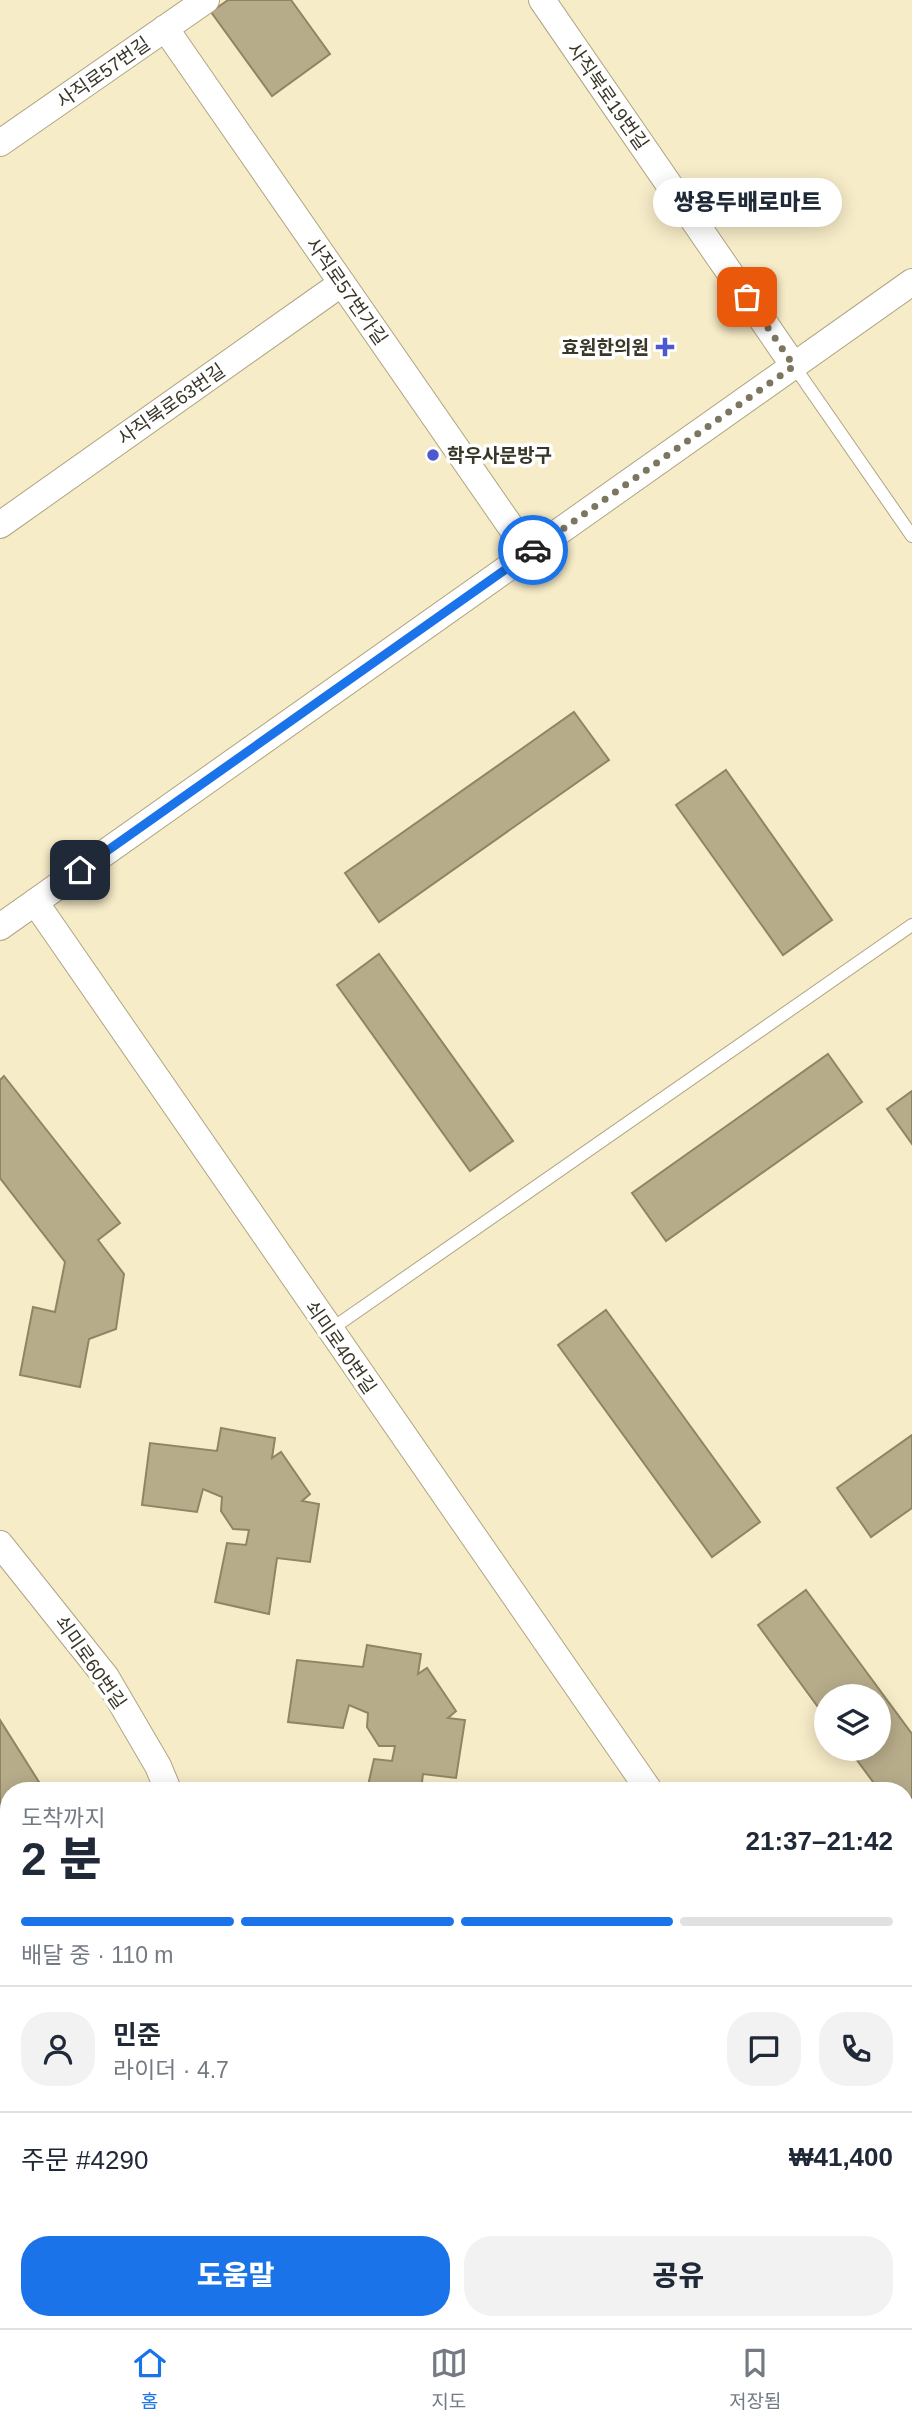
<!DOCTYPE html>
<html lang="ko">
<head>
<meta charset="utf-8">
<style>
	body { margin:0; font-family:Helvetica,"Noto Sans KR",sans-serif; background:#f2f2f3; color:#1f2937; height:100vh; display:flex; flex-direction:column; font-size:26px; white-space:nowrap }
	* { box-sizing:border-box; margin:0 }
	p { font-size:23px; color:#747a83 }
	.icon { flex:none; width:38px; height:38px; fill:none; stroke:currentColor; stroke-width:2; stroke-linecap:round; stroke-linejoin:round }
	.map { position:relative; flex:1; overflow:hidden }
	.drawer { position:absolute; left:0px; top:1782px; width:914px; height:548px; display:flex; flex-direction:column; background:#fff; border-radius:28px 28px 0 0; box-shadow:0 4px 18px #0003 }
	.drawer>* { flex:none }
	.buttons { position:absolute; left:814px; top:1684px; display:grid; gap:14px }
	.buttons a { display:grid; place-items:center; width:77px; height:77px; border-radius:50%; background:#fff; box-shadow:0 4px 18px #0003; font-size:35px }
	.pin { position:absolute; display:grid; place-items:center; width:60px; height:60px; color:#fff; margin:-30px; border-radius:14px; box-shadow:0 4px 10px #0006 }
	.courier { position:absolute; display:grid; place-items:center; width:70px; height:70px; margin:-35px; border:5px solid #1a73e8; border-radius:50%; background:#fff; color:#222; box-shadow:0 2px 9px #0007 }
	.bubble { position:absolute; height:49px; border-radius:24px; background:#fff; box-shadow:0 4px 18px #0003; font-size:23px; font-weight:800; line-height:49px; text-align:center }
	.headline em { font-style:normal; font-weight:800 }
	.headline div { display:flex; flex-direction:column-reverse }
	.headline { display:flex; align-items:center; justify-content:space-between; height:119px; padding:0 21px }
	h1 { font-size:46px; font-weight:800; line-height:52px }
	.bar { display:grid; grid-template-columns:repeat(4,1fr); gap:10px 7px; align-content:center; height:84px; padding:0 21px }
	.bar i { height:9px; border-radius:5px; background:#e0e1e3 }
	.bar .on { background:#1a73e8 }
	.bar p { grid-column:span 4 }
	.line { display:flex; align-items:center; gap:18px; padding:0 21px; border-top:2px solid #e0e1e3 }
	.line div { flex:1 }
	.round { display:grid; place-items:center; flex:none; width:74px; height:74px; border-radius:28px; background:#f2f2f3 }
	.button { display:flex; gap:14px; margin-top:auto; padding:14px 21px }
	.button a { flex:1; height:80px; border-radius:28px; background:#1a73e8; color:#fff; font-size:28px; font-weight:800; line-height:80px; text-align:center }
	.button a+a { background:#f2f2f3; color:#1f2937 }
	.tabs { display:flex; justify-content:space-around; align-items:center; height:98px; border-top:2px solid #e0e1e3; background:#fff; font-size:19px; color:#747a83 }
	.tabs a { display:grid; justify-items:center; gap:4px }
	.tabs .on { color:#1a73e8 }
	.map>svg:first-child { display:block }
</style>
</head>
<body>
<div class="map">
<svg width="912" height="2328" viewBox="0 0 912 2328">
	<rect width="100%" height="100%" fill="#f7ecc8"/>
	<path fill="#b7ac8a" stroke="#8f8564" stroke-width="2" d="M228 0H291L330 54 272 96 211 12Z
		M574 712 609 760 379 922 345 873Z
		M726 770 832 920 783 955 676 805Z
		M379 954 513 1141 470 1171 337 985Z
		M828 1054 862 1102 666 1241 632 1193Z
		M4 1076 120 1223 98 1240 124 1274 116 1329 89 1339 80 1387 20 1375 33 1307 55 1312 65 1262 0 1178V1080Z
		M912 1091V1144L887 1109Z
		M606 1310 760 1522 712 1557 558 1345Z
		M221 1428 275 1438 272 1458 281 1452 310 1494 302 1501 319 1504 310 1562 277 1558 269 1614 215 1602 227 1543 246 1545 249 1530 233 1529 221 1511 222 1497 203 1489 197 1512 142 1505 150 1443 217 1451Z
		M912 1435V1508L871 1537 837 1488Z
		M806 1590 912 1734V1835L905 1825V1790H879L848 1748H878V1696H826V1718L758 1625Z
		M367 1645 421 1654 418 1674 427 1668 456 1711 448 1718 465 1720 456 1778 423 1774 421 1790H367L374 1759 392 1761 395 1746H379L367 1727 368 1713 349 1705 343 1728 288 1722 297 1660 363 1667Z
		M0 1720 44 1790H9V1848L0 1854Z
		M9 2073V2207L0 2193V2079Z
		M440 2320H493L492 2328H439Z
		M734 2320H877V2328H784Z"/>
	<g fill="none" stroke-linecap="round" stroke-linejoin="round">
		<g stroke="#b0a583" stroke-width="14">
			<path id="lane" d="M794 366 912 536
				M330 1330 912 925"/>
		</g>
		<g stroke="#b0a583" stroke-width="28">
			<path id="street" d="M542 0 794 366
				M165 28 529 553
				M0 143 206 0
				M0 525 342 283
				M35 902 649 1790
				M0 927 912 282
				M0 1544 106 1677 158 1766 168 1790
				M905 2159 912 2169
				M193 2320 194 2328"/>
		</g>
		<use href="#lane" stroke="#fff" stroke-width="12"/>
		<use href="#street" stroke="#fff" stroke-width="26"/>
	</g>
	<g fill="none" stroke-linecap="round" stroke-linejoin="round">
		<path stroke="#7c7660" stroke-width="7" stroke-dasharray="0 12.6" d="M533 550 794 366 747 297"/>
		<path stroke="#1a73e8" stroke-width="9" d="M80 870 533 550"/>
	</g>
	<g fill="#4d5acf" stroke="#fff" stroke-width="2.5">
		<path d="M661.5 336.5h7v7h7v7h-7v7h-7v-7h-7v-7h7z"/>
		<circle cx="433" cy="455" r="7"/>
	</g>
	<g text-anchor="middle" stroke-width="7" stroke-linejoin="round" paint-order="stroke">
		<g font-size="19" fill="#3a3628" stroke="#fff">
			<text transform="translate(103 72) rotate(-35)" y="7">사직로57번길</text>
			<text transform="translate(608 96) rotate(55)" y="7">사직북로19번길</text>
			<text transform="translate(347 291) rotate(55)" y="7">사직로57번가길</text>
			<text transform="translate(171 404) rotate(-35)" y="7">사직북로63번길</text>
			<text transform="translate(341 1347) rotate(55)" y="7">쇠미로40번길</text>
			<text transform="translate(91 1662) rotate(55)" y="7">쇠미로60번길</text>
		</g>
		<g font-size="19" font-weight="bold" fill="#3a3628" stroke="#fff" text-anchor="end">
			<text x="649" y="354">효원한의원</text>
			<text x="447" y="462" text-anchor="start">학우사문방구</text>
		</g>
	</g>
</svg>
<div class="buttons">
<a><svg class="icon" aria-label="layers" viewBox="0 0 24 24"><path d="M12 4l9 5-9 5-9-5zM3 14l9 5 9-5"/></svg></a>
</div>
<div class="pin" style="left:747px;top:297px;background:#ea580c"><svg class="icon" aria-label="bag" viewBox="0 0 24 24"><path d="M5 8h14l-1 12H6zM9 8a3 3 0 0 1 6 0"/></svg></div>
<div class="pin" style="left:80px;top:870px;background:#1f2937"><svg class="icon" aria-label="home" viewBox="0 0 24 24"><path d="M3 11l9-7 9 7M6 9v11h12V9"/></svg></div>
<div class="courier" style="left:533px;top:550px"><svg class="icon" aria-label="car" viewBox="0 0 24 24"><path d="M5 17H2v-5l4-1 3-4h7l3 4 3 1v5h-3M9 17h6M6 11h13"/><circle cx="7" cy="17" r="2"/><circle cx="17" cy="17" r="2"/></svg></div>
<div class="bubble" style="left:653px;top:178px;width:189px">쌍용두배로마트</div>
<section class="drawer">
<div class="headline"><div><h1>2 분</h1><p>도착까지</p></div><em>21:37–21:42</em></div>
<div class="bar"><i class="on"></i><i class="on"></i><i class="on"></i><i></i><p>배달 중 · 110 m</p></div>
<div class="line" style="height:126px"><a class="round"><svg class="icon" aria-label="person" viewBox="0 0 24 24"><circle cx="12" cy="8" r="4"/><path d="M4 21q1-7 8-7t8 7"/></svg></a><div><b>민준</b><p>라이더 · 4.7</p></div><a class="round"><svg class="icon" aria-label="chat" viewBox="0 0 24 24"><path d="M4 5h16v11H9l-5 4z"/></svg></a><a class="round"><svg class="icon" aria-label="phone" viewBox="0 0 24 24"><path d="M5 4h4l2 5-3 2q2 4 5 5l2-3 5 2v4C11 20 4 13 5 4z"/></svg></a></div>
<div class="line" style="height:91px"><div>주문 #4290</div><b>₩41,400</b></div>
<div class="button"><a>도움말</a><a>공유</a></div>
</section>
</div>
<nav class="tabs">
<a class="on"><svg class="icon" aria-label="home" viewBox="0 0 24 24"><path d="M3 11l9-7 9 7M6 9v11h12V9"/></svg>홈</a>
<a><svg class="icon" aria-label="map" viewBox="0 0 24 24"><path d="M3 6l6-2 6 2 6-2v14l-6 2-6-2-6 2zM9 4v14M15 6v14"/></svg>지도</a>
<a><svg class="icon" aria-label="saved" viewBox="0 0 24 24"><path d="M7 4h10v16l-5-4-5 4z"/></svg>저장됨</a>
</nav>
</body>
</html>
